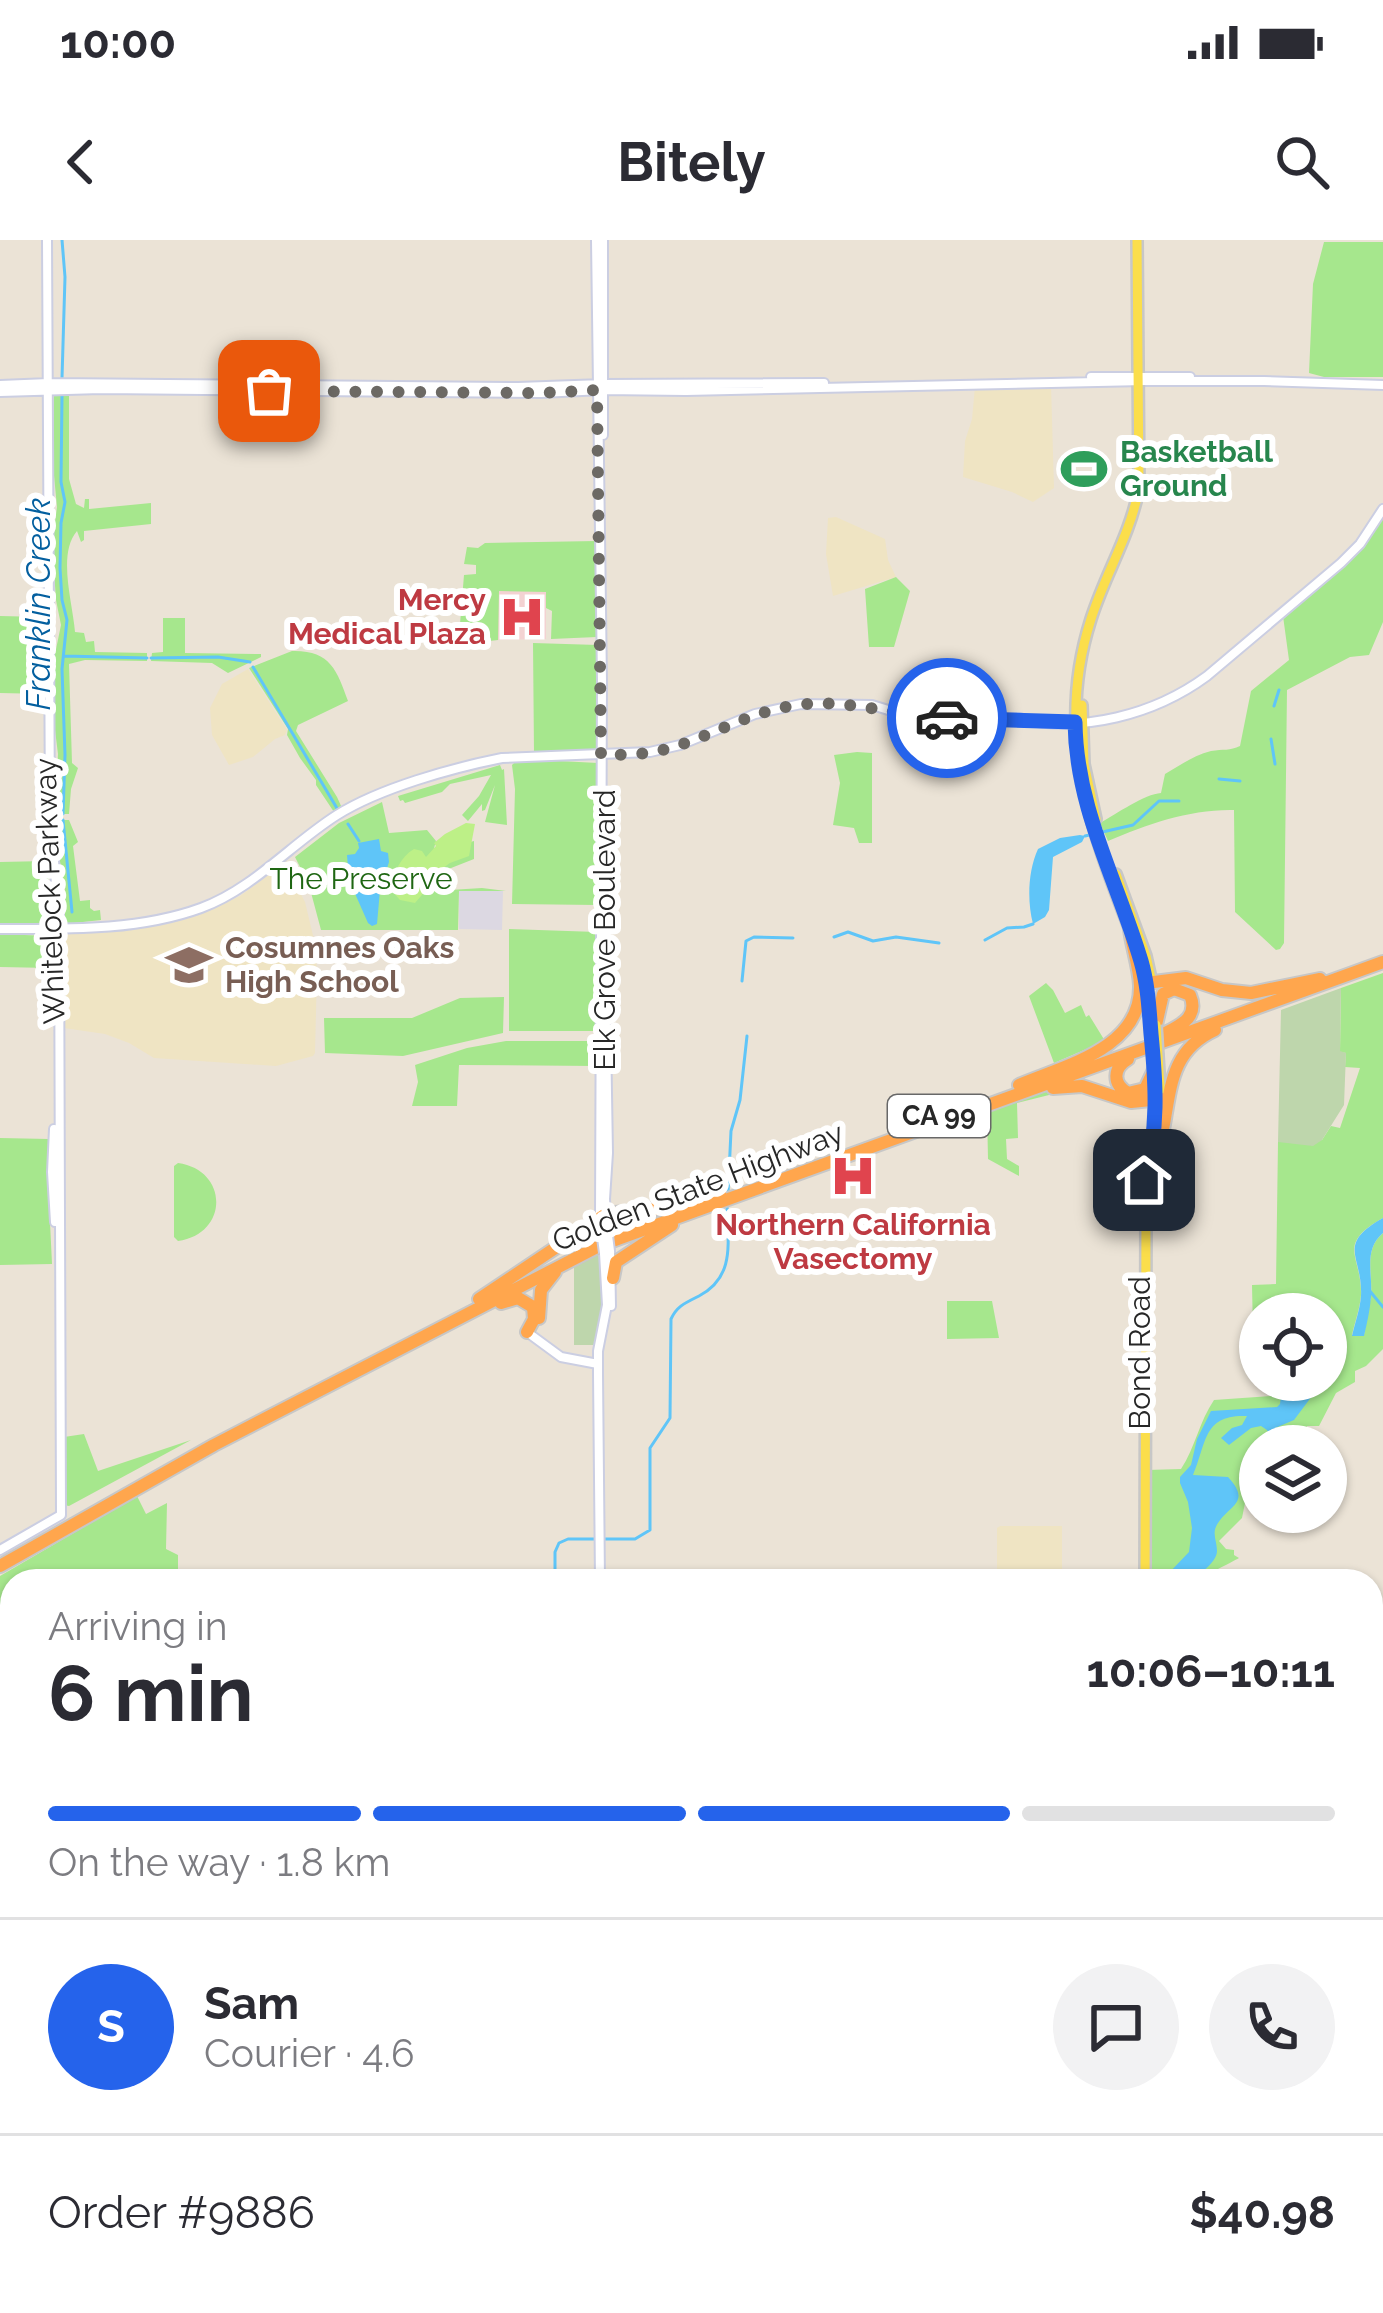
<!DOCTYPE html>
<html lang="en">
<head>
<meta charset="utf-8">
<style>
	body { margin:0; font-family:Raleway,sans-serif; background:#f2f2f3; color:#2b2b33; height:100vh; display:flex; flex-direction:column; font-size:45px; white-space:nowrap }
	* { box-sizing:border-box; margin:0 }
	p { font-size:39px; color:#7c7c81 }
	.icon { flex:none; width:66px; height:66px; fill:none; stroke:currentColor; stroke-width:2; stroke-linecap:round; stroke-linejoin:round }
	.map { position:relative; flex:1; overflow:hidden }
	.side { position:absolute; left:0px; top:1329px; width:1383px; height:744px; display:flex; flex-direction:column; background:#fff; border-radius:36px 36px 0 0; box-shadow:0 3px 9px #0004 }
	.side>* { flex:none }
	.tools { position:absolute; left:1239px; top:1053px; display:grid; gap:24px }
	.tools a { display:grid; place-items:center; width:108px; height:108px; border-radius:50%; background:#fff; box-shadow:0 3px 9px #0004; font-size:60px }
	.pin { position:absolute; display:grid; place-items:center; width:102px; height:102px; color:#fff; margin:-51px; border-radius:24px; box-shadow:0 6px 18px #0006 }
	.courier { position:absolute; display:grid; place-items:center; width:120px; height:120px; margin:-60px; border:9px solid #2563eb; border-radius:50%; background:#fff; color:#222; box-shadow:0 3px 15px #0007 }
	.overview em { font-style:normal; font-weight:700 }
	.overview div { display:flex; flex-direction:column-reverse }
	.overview { display:flex; align-items:center; justify-content:space-between; height:204px; padding:0 48px }
	h1 { font-size:78px; font-weight:700; line-height:90px }
	.bar { display:grid; grid-template-columns:repeat(4,1fr); gap:18px 12px; align-content:center; height:144px; padding:0 48px }
	.bar i { height:15px; border-radius:9px; background:#e1e1e2 }
	.bar .on { background:#2563eb }
	.bar p { grid-column:span 4 }
	.line { display:flex; align-items:center; gap:30px; padding:0 48px; border-top:3px solid #e1e1e2 }
	.line div { flex:1 }
	.round { display:grid; place-items:center; flex:none; width:126px; height:126px; border-radius:63px; background:#f2f2f3 }
	.status { display:flex; justify-content:space-between; align-items:center; height:84px; padding:0 60px; background:#fff; direction:ltr }
	.status svg { height:33px; fill:currentColor }
	header { display:flex; justify-content:space-between; align-items:center; height:156px; padding:0 48px; background:#fff; font-size:54px; font-weight:700 }
	.map>svg:first-child { display:block }
</style>
</head>
<body>
<div class="status"><b>10:00</b><svg viewBox="0 0 49 12"><path d="M0 12V9h3v3zM5 12V6h3v6zM10 12V3h3v9zM15 12V0h3v12zM26 1h20v11H26zM47 4h2v5h-2z"/></svg></div>
<header><svg class="icon" aria-label="back" viewBox="0 0 24 24"><path d="M15 5l-7 7 7 7"/></svg>Bitely<svg class="icon" aria-label="search" viewBox="0 0 24 24"><circle cx="10" cy="10" r="6"/><path d="M15 15l6 6"/></svg></header>
<div class="map">
<svg width="1383" height="2073" viewBox="0 0 1383 2073">
	<rect width="100%" height="100%" fill="#ebe3d6"/>
	<path fill="#dcd8e2" d="M459 651H503L502 690 459 689Z"/>
	<path fill="#efe4c3" d="M1051 145 1054 248 1033 262 1012 252 963 237 965 201 972 179 975 147Z
		M836 277 885 299 888 320 896 337 833 356 826 314 828 278Z
		M248 429 287 490 285 495 275 499 253 517 229 525 212 495 210 468 222 444Z
		M282 625 286 626 305 662 315 704 317 732 315 813 313 816 276 826 154 818 129 803 105 794 64 788 61 785V699L63 695 157 685 201 674 240 656Z
		M1000 1286H1062V1341H997V1288Z"/>
	<path fill="#f3d2d2" d="M498 351H546V399L498 400Z"/>
	<path fill="#a6e78d" d="M1324 2H1383V137H1324L1309 133 1313 44Z
		M69 154V239L76 264 84 268 85 259H89V269L151 263V284L84 291V300L81 302 77 291C57 314 73 364 75 392L84 393 86 402 94 401 95 412 147 413V421L85 420 69 424 72 523 78 528 71 549 69 574H57L55 571 58 514 54 482V419L61 385 56 360 54 331V290L57 267 53 225 54 155Z
		M1383 275V382L1369 415 1350 417 1287 450 1284 703 1280 709 1276 710 1235 672 1234 570C1190 569 1148 584 1108 601L1100 583C1116 574 1145 554 1161 553L1165 534C1180 525 1195 515 1211 511 1223 509 1230 511 1240 506L1251 451 1289 420 1283 376 1339 329Z
		M597 301V397L551 399 552 371 546 368V352L499 351 498 400 463 404 460 384 464 335 476 334V325L464 324 467 307 478 308 485 303Z
		M896 337 910 351 894 407H869L865 349Z
		M0 376 43 377 45 380V454L0 453Z
		M163 378H185V413L261 414V417L228 433 212 423 151 421 152 413 163 412Z
		M533 403 598 405 596 511 534 513Z
		M292 411C330 410 337 430 348 461L298 485 296 491 337 557 342 568 334 572 316 545V540L300 518 287 495 288 489 249 428Z
		M857 512 872 513V603H859L854 588 833 585 840 543 834 515Z
		M540 520 598 523 597 665 512 664 515 549 512 525 515 522Z
		M500 525 502 530 504 529 507 585 485 582 495 545 485 570 482 571V564L468 581 462 575 479 556 491 535 450 544 442 552 405 563 403 560 400 561 398 556Z
		M382 562 389 593 427 590 436 601 433 612 474 601V619L446 630 450 650 482 648 506 651H459L458 690H321L309 645 295 617 339 583Z
		M57 580H69L78 602 73 606 80 661 90 660V668L94 671 100 670 101 680 65 684V647L59 617Z
		M47 621 51 682 49 685 0 686V622Z
		M509 689 597 692 595 791H509Z
		M0 694 49 696 51 698V728L0 727Z
		M1383 733V978C1335 1005 1362 1015 1361 1055 1360 1068 1355 1082 1352 1095H1364C1366 1082 1369 1069 1371 1056 1373 1033 1363 1010 1383 993V1109L1366 1126 1355 1131V1142L1336 1153 1319 1186H1307L1304 1206H1260V1245L1246 1258 1242 1278 1219 1301 1226 1309 1234 1310V1315L1239 1318C1232 1322 1197 1340 1191 1341 1178 1344 1162 1341 1148 1341L1147 1230 1181 1229C1195 1208 1199 1182 1214 1160L1271 1156 1275 1153V1140H1326V1074H1260V1094L1253 1093 1252 1045 1276 1044 1278 902 1322 900 1331 886 1340 888 1360 828 1345 827 1346 813 1340 812 1341 748Z
		M1046 743 1053 750 1065 773 1081 765 1086 777 1089 775 1105 801 1054 823 1029 756Z
		M504 757 503 793 403 816 325 813 324 778H412L460 758Z
		M506 801H597V826L459 825 457 866H412L418 842 415 825 467 808Z
		M1065 847 1151 863 1153 868 1123 867 1080 851 1061 852 1017 863 1018 898 1006 899 1007 919 1019 926V936L988 919 987 871 996 865Z
		M0 898 49 899 48 940 52 1024 0 1025Z
		M178 923C229 930 229 994 178 1001L174 997V926Z
		M947 1061H992L999 1098 947 1099Z
		M84 1194 98 1231 191 1200 69 1266 64 1265V1197Z
		M137 1256 146 1274 167 1263 166 1309 178 1315V1341H12V1506H0V1336Z
		M730 2061H1015V2073H729Z"/>
	<path fill="#bed6ac" d="M1341 748 1340 811 1346 813 1344 865 1322 900 1313 906 1278 902 1281 770Z
		M601 1014 604 1057 595 1105H574V1024Z"/>
	<path fill="#bdf087" d="M466 583 475 584 469 616 450 623 439 631 440 634 415 663 400 660 390 649C394 633 400 617 414 609L422 611 426 617 436 606 434 603 445 594Z"/>
	<path fill="#5fc5f8" d="M1080 595 1085 596 1082 602 1053 617 1049 670 1045 677 1033 684C1027 661 1028 631 1038 609L1060 598Z
		M379 599 381 611 388 613 389 622 380 650 377 684 372 686 368 683 349 640 347 615 355 614 359 608 358 603Z
		M1383 978V993C1363 1010 1373 1033 1371 1057 1370 1070 1367 1083 1364 1096H1352C1355 1083 1360 1069 1361 1056 1363 1016 1335 1005 1383 978Z
		M1283 1140H1324L1294 1180 1275 1188V1206L1267 1190 1261 1186 1251 1188 1229 1205 1221 1198 1232 1188 1242 1185 1247 1176C1203 1174 1207 1202 1193 1235L1228 1237C1251 1262 1231 1264 1218 1283 1211 1293 1217 1300 1217 1311 1217 1323 1195 1339 1185 1341 1178 1342 1172 1341 1166 1341V1336L1189 1312 1192 1288 1188 1262 1180 1243V1237L1191 1225 1197 1199 1211 1171 1277 1167 1280 1164Z"/>
	<g fill="none" stroke-linecap="round" stroke-linejoin="round">
		<path stroke="#5fc5f8" stroke-width="3" d="M62 138 65 37 62 0
			M62 156 61 242 65 262 61 283 60 328 62 360 67 380 62 429 65 515 63 574
			M64 416 147 418
			M151 418 218 417 250 422
			M253 427 338 570
			M1274 466 1279 450
			M1271 499 1275 524
			M1219 539 1240 541
			M63 580 72 672
			M348 584 359 601
			M1085 596 1133 585 1159 561H1179
			M834 697 848 692 873 701 896 697 939 703
			M985 700 1007 688 1024 687 1033 684
			M742 741 746 701 754 697 793 698
			M728 954 731 891 740 860 747 796
			M1369 1050 1383 1067
			M604 1299H635L650 1290V1208L670 1178 671 1079C677 1066 685 1063 699 1056 737 1036 727 1000 727 963
			M555 1341V1312L559 1303 568 1299H595"/>
		<path stroke="#5fc5f8" stroke-width="8" d="M1122 2061 1134 2070 1173 2073"/>
		<g stroke="#cbcee2" stroke-width="12">
			<path id="secondary" d="M596 0 602 441 600 976
				M603 0V195
				M1091 137H1190
				M0 145 49 143 518 147 603 144 824 143
				M0 152 101 149 541 153 603 150 686 151 1144 141H1264L1383 145
				M898 473 938 478H1020
				M1019 479C1082 493 1154 475 1207 436L1341 323 1360 304 1383 269
				M0 689C66 689 138 691 201 668 253 649 291 604 337 575 380 548 452 528 502 518L650 512 680 505 755 474 801 464 872 465 898 473
				M605 732 608 913 605 959 607 988
				M54 889 52 932 55 982
				M610 1011 611 1066
				M527 1092 561 1117 598 1124
				M0 1310 61 1275 59 676 50 577 47 0
				M600 1341 598 1134V1111L607 1065 604 1013
				M0 1508H12
				M1371 2044H1383
				M0 2053H12
				M602 2061V2073"/>
		</g>
		<g stroke="#c7c7c7" stroke-width="14">
			<path id="primary" d="M1082 465 1084 524 1096 579
				M1116 634 1146 716 1152 743
				M1131 693C1090 587 1054 494 1091 379 1106 332 1129 298 1139 249L1137 0
				M1145 738 1151 786
				M1158 816 1161 863
				M1152 911 1155 856
				M1145 1341 1146 971 1159 904
				M1371 1504H1383
				M1145 2061 1146 2073"/>
		</g>
		<g stroke="#c7c7c7" stroke-width="16">
			<path id="highway" d="M1146 743 1186 738 1222 750 1251 753 1320 739
				M1156 785 1163 754 1174 749 1190 755C1200 779 1178 786 1160 796
				M1128 819C1113 828 1112 844 1128 853L1145 849 1154 830
				M1019 845C1066 825 1142 808 1140 745 1139 726 1132 707 1130 689
				M1053 848 1082 846 1131 862 1161 859
				M1159 907C1172 860 1164 813 1215 790
				M613 1038 616 1022 672 985
				M479 1059 606 974 663 968 720 954
				M501 1063 518 1058 533 1067 534 1079 527 1092
				M539 1078 541 1050 555 1032
				M0 1326 214 1205 601 1005 1383 722"/>
		</g>
		<use href="#secondary" stroke="#fff" stroke-width="8"/>
		<use href="#primary" stroke="#fbde4b" stroke-width="9"/>
		<use href="#highway" stroke="#ffa64d" stroke-width="12"/>
		<path stroke="#999bb3" stroke-width="3" d="M1371 1488 1383 1485
			M0 1890 12 1887"/>
		<g stroke="#cbcee2" stroke-width="12" stroke-linecap="butt">
			<path id="secondary-bridge" d="M607 988 610 1011
				M601 990 604 1013"/>
		</g>
		<g stroke="#c7c7c7" stroke-width="14" stroke-linecap="butt">
			<path id="primary-bridge" d="M1156 785 1158 816"/>
		</g>
		<use href="#secondary-bridge" stroke="#fff" stroke-width="8"/>
		<use href="#primary-bridge" stroke="#fbde4b" stroke-width="9"/>
	</g>
	<g fill="none" stroke-linecap="round" stroke-linejoin="round">
		<path stroke="#6c6964" stroke-width="12" stroke-dasharray="0 21.6" d="M269 151 542 153 597 150 601 515C623 515 645 515 666 509 712 497 751 470 799 465 851 458 896 477 947 478"/>
		<path stroke="#2563eb" stroke-width="15" d="M947 478 1075 482C1076 569 1117 640 1141 721 1148 745 1149 769 1151 794 1156 844 1159 891 1144 940"/>
	</g>
	<defs>
		<g id="stadium-bare" transform="scale(3.6)"><path d="M0-5a6.5 5 0 1 0 0 10a6.5 5 0 1 0 0-10ZM-3.5-1.8h7v3.6h-7Z" fill="#2e9e5b" stroke="#fff" stroke-width="2.5" paint-order="stroke"/></g>
		<g id="hospital-bare" transform="scale(3.6)"><path d="M-5-5h3v3.5h4V-5h3V5h-3V1.5h-4V5h-3Z" fill="#e0444e" stroke="#fff" stroke-width="2.5" paint-order="stroke"/></g>
		<g id="school-bare" transform="scale(3.6)"><path d="M0-5L7-2L0 1L-7-2ZM-4 1L0 2.5L4 1V4Q0 6-4 4Z" fill="#8d6e63" stroke="#fff" stroke-width="2.5" paint-order="stroke"/></g>
	</defs>
	<g fill-rule="evenodd">
		<use href="#stadium-bare" x="1084" y="229"/>
		<use href="#hospital-bare" x="522" y="377"/>
		<use href="#school-bare" x="189" y="725"/>
		<use href="#hospital-bare" x="853" y="936"/>
	</g>
	<g text-anchor="middle" stroke-width="12" stroke-linejoin="round" paint-order="stroke">
		<rect fill="#fff" stroke="#686868" stroke-width="3" x="888" y="855" width="102" height="42" rx="9"/>
		<g font-size="27" font-weight="bold" fill="#272727">
			<text x="939" y="885">CA 99</text>
		</g>
		<g font-size="30" font-weight="bold" fill="#27864d" stroke="#fff" text-anchor="start">
			<text x="1120" y="222">Basketball<tspan x="1120" dy="34">Ground</tspan></text>
		</g>
		<g font-size="30" font-weight="bold" fill="#be3a42" stroke="#fff" text-anchor="end">
			<text x="486" y="370">Mercy<tspan x="486" dy="34">Medical Plaza</tspan></text>
			<text x="853" y="995" text-anchor="middle">Northern California<tspan x="853" dy="34">Vasectomy</tspan></text>
		</g>
		<g font-size="30" fill="#1f6713" stroke="#fff">
			<text x="361" y="649">The Preserve</text>
		</g>
		<g font-size="30" fill="#272727" stroke="#fff">
			<text transform="translate(50 651) rotate(-92)" y="10">Whitelock Parkway</text>
			<text transform="translate(605 690) rotate(-90)" y="10">Elk Grove Boulevard</text>
			<text transform="translate(698 947) rotate(-21)" y="10">Golden State Highway</text>
			<text transform="translate(1140 1113) rotate(-90)" y="10">Bond Road</text>
		</g>
		<g font-size="30" font-weight="bold" fill="#785e54" stroke="#fff" text-anchor="start">
			<text x="225" y="718">Cosumnes Oaks<tspan x="225" dy="34">High School</tspan></text>
		</g>
		<g font-size="33" font-style="italic" fill="#035f9f" stroke="#fff">
			<text transform="translate(38 364) rotate(-90)" y="12">Franklin Creek</text>
		</g>
	</g>
</svg>
<div class="tools">
<a><svg class="icon" aria-label="locate" viewBox="0 0 24 24"><circle cx="12" cy="12" r="6"/><path d="M12 2v4M12 18v4M2 12h4M18 12h4"/></svg></a>
<a><svg class="icon" aria-label="layers" viewBox="0 0 24 24"><path d="M12 4l9 5-9 5-9-5zM3 14l9 5 9-5"/></svg></a>
</div>
<div class="pin" style="left:269px;top:151px;background:#ea580c"><svg class="icon" aria-label="bag" viewBox="0 0 24 24"><path d="M5 8h14l-1 12H6zM9 8a3 3 0 0 1 6 0"/></svg></div>
<div class="pin" style="left:1144px;top:940px;background:#1f2937"><svg class="icon" aria-label="home" viewBox="0 0 24 24"><path d="M3 11l9-7 9 7M6 9v11h12V9"/></svg></div>
<div class="courier" style="left:947px;top:478px"><svg class="icon" aria-label="car" viewBox="0 0 24 24"><path d="M5 17H2v-5l4-1 3-4h7l3 4 3 1v5h-3M9 17h6M6 11h13"/><circle cx="7" cy="17" r="2"/><circle cx="17" cy="17" r="2"/></svg></div>
<section class="side">
<div class="overview"><div><h1>6 min</h1><p>Arriving in</p></div><em>10:06–10:11</em></div>
<div class="bar"><i class="on"></i><i class="on"></i><i class="on"></i><i></i><p>On the way · 1.8 km</p></div>
<div class="line" style="height:216px"><b class="round" style="background:#2563eb;color:#fff">S</b><div><b>Sam</b><p>Courier · 4.6</p></div><a class="round"><svg class="icon" aria-label="chat" viewBox="0 0 24 24"><path d="M4 5h16v11H9l-5 4z"/></svg></a><a class="round"><svg class="icon" aria-label="phone" viewBox="0 0 24 24"><path d="M5 4h4l2 5-3 2q2 4 5 5l2-3 5 2v4C11 20 4 13 5 4z"/></svg></a></div>
<div class="line" style="height:156px"><div>Order #9886</div><b>$40.98</b></div>
</section>
</div>
</body>
</html>
